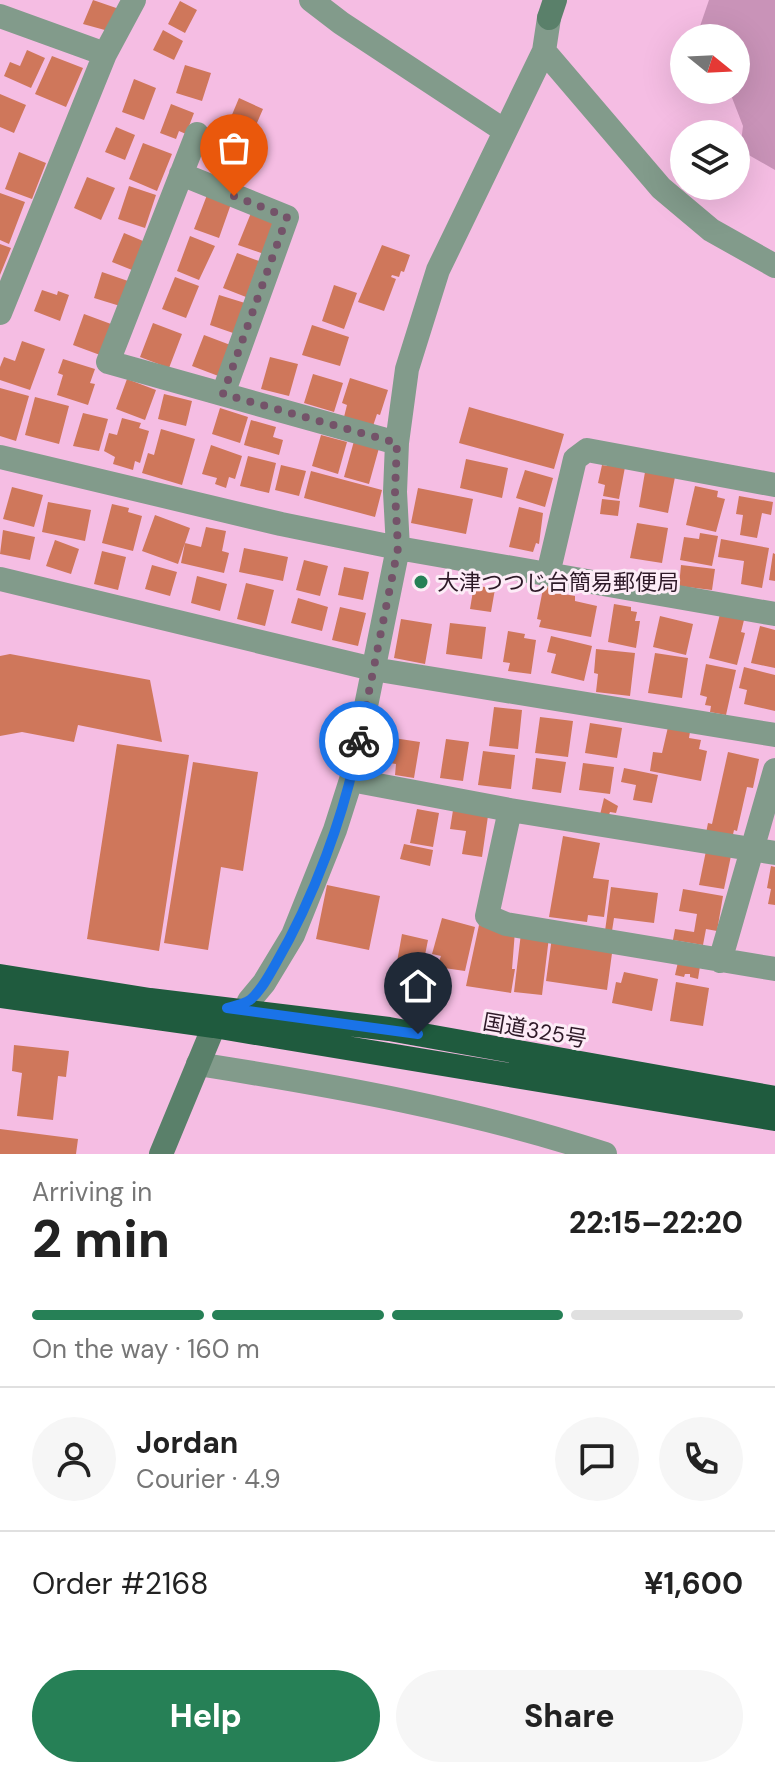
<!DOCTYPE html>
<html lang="en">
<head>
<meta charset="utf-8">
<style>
	body { margin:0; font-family:"DM Sans","Noto Sans JP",sans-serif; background:#f6f6f6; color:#222; height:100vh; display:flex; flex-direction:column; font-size:30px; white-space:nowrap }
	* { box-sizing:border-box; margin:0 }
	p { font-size:26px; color:#767676 }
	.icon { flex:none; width:44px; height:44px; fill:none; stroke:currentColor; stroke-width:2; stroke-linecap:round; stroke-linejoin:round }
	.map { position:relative; height:1154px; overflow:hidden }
	.panel { display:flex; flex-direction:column; background:#fff; flex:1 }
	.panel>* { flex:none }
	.needle { width:52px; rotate:108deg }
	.buttons { position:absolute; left:670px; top:24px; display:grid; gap:16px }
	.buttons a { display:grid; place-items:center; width:80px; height:80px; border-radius:50%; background:#fff; box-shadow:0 8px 32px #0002; font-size:40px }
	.pin { position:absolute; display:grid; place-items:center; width:68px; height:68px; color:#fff; margin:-82px -34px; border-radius:50% 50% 50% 0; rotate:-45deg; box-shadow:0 0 8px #0007 }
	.pin .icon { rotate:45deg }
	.courier { position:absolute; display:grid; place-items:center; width:80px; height:80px; margin:-40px; border:6px solid #1a73e8; border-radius:50%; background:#fff; color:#222; box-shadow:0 2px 10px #0007 }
	.head em { font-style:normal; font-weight:800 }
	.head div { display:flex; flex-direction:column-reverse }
	.head { display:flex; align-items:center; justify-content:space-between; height:136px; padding:0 32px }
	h1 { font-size:52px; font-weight:800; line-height:60px }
	.bar { display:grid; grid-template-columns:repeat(4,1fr); gap:12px 8px; align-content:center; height:96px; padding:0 32px }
	.bar i { height:10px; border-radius:6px; background:#e0e0e0 }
	.bar .on { background:#268056 }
	.bar p { grid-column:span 4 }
	.line { display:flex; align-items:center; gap:20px; padding:0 32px; border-top:2px solid #e0e0e0 }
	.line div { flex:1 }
	.round { display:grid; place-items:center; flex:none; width:84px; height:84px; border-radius:42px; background:#f6f6f6 }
	.cta { display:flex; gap:16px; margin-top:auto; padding:16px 32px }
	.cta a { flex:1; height:92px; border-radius:48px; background:#268056; color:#fff; font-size:32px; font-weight:800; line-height:92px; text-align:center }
	.cta a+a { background:#f6f6f6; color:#222 }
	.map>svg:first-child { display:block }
</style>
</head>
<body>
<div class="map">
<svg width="775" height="1154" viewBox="0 0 775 1154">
	<rect width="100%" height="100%" fill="#f5bde3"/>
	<path fill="#c993b8" d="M709 0H775V170L740 150 743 126 729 90H736V38H702L698 32Z"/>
	<path fill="#cf775b" d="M93 0 122 10 112 32 83 24Z
		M180 1 197 10 185 33 168 24Z
		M163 30 183 41 174 60 153 50Z
		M27 50 45 58 31 88 4 76 10 62 20 66Z
		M52 56 83 68 66 107 35 94Z
		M185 65 211 73 202 101 176 93Z
		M134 79 156 88 144 120 122 112Z
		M0 94 26 105 14 133 0 127Z
		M239 98 263 109 250 139 226 129Z
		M171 104 194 113 186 134 179 131 176 139 160 133Z
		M116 127 135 135 125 160 105 152Z
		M222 134 246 146 231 177 207 165Z
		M143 143 172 154 157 191 129 179Z
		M19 152 46 163 32 199 5 189Z
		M87 177 115 188 101 220 74 208Z
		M129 186 156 195 145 228 118 219Z
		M0 193 25 202 9 244 0 240Z
		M207 195 231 204 219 238 194 229Z
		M251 213 276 223 264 254 238 245Z
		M124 233 143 241 132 270 112 262Z
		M190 236 215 246 199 280 177 271Z
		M0 244 11 248 0 275Z
		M382 245 410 255 404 272 401 271 399 277 392 275 391 277 396 279 384 311 358 302Z
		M237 253 259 261 246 297 223 288Z
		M102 272 128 281 120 306 94 298Z
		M175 277 199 286 186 318 162 309Z
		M334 285 357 293 344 329 322 321Z
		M42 290 57 295 58 291 69 295 60 321 34 311Z
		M219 295 245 303 236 334 210 325Z
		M84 314 111 324 100 355 73 345Z
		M153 323 182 334 169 368 140 357Z
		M312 325 349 337 340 366 302 355Z
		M204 335 233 346 221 377 192 366Z
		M22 341 45 349 30 390 0 380V367L4 357 15 361Z
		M270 357 298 364 289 396 261 389Z
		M63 359 95 369 90 383 95 384 88 405 57 395 63 375 58 373Z
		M313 374 343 383 334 412 304 403Z
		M350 378 388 390 380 415 377 414 373 426 344 417 347 405 342 403Z
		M127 379 156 390 145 420 116 409Z
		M0 388 29 396 16 441 0 436Z
		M164 394 192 401 186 426 158 419Z
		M35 397 69 406 59 444 25 435Z
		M469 407 564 434 554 469 459 443Z
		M220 408 248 417 240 443 212 434Z
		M83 413 108 419 99 451 73 446Z
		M122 418 141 423 139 428 149 431 140 463 135 461 133 470 113 464 115 457 104 451 109 433 117 435Z
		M251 420 276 427 273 437 283 440 279 455 244 445Z
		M161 429 195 439 182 485 142 473 148 453 154 455Z
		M321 435 347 442 338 474 312 466Z
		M354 441 379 448 369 484 344 477Z
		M211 445 242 456 235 479 229 477 226 488 215 484 217 478 202 474Z
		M248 456 276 463 269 493 240 486Z
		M466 459 508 468 502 498 460 488Z
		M607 463 625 467 619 499 603 496 605 485 598 483 602 465 607 466Z
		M281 465 306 471 299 496 275 490Z
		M525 470 553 478 545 507 516 498Z
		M311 471 382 490 375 517 304 498Z
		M645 472 675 477 668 513 639 507Z
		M695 486 718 491 717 497 725 499 716 532 686 525Z
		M12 487 43 495 34 527 3 519Z
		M418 488 473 499 466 534 411 523Z
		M739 496 773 502 771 515 762 513 757 538 740 535 743 515 736 514Z
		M602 499 620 501 618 516 600 514Z
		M48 502 91 510 85 541 42 532Z
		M112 504 129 508 128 512 142 516 133 551 102 543Z
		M519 507 543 513 539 544 536 543 533 552 509 547Z
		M155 515 190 528 178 564 142 551Z
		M637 523 668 528 662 563 630 558Z
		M206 527 226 531 222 551 229 553 224 573 181 563 185 543 201 547Z
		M3 530 35 537 30 560 0 554Z
		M700 533 718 536 712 566 680 560 684 537 699 539Z
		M721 539 769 548 762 588 741 584 744 561 718 557Z
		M55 540 79 549 71 574 46 566Z
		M244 548 288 557 283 581 239 572Z
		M102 551 126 557 118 590 94 584Z
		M773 553 775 554V581L769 580Z
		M304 560 328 566 320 596 296 590Z
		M152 565 177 572 170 596 145 589Z
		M681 565 715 569 712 590 679 586Z
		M344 567 369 572 363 600 338 595Z
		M197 576 227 584 220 611 191 603Z
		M246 583 274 590 265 626 237 619Z
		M544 584 565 588 564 594 575 596V601L597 606 591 637 539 627 541 620 537 619Z
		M474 585 495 589 491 612 470 609Z
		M298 598 328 607 322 631 291 623Z
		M614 604 631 607V611L637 612 635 621H640L636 648 608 642Z
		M340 607 366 613 358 646 332 640Z
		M720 614 744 620 741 632 745 633 737 665 709 658Z
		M660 616 693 624 686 655 653 647Z
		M401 619 432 624 425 664 394 658Z
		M450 623 486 627 482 659 446 654Z
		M760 626 775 630V668L751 663Z
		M508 631 525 634 524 638 536 640 531 674 508 671 510 663 503 662Z
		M551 636 592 646 584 681 551 673 556 654 547 652Z
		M596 649 635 653 630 696 596 692 598 674 594 673Z
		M655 653 688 658 682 698 648 693Z
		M10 654 150 680 162 742 78 725 74 742 22 732 0 736V656Z
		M706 664 736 670 726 715 710 712 711 706 705 705 707 697 700 695Z
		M744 667 775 675V711L744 704 747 690 739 688Z
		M494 707 522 710 518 749 489 746Z
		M540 717 573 721 568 757 535 753Z
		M590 723 622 728 617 758 585 753Z
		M668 727 690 732 689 738 701 740 699 749 707 751 701 781 650 771 653 752 662 753Z
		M387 737 420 742 414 778 395 775 396 764 383 762Z
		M446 739 469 742 463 781 440 778Z
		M117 744 189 755 159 951 87 939Z
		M483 751 515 755 511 789 478 785Z
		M728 752 759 759 753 788 747 787 737 831 734 830 732 839 706 833 708 823 712 824Z
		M536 758 566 762 561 793 532 789Z
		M193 762 258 772 243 871 221 867 208 950 164 943Z
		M583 763 614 767 610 794 579 790Z
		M624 768 658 775 652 803 633 800 636 785 621 782Z
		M604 798 618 806 616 813 610 812 608 817 600 815Z
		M454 804 489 809 482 857 462 854 466 831 450 829Z
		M417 809 439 813 433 847 410 843Z
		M563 836 600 843 593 878 609 880 604 917 588 915 587 922 549 917Z
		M404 844 433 850 430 866 400 859Z
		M707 846 732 851 724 889 699 885Z
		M771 866 775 867V905L768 904 771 889 767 888Z
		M327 885 380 896 369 950 316 939Z
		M611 887 658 893 654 923 614 918 612 931H605Z
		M683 889 723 896 717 931 706 929 703 945 673 940 675 929 694 932 697 914 679 911Z
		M442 918 475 927 465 971 437 967 441 956 432 954Z
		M479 925 515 931 512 969H515L511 993 466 986Z
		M521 933 549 937 542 995 514 992Z
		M402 934 428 940 424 960 434 962 432 980 395 973Z
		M552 937 613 946 607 990 546 981Z
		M678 962 700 966 698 979 690 977V974H685L684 977 675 975Z
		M624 972 658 979 652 1011 612 1003 616 982 621 983Z
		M676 982 709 988 703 1026 670 1021Z
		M14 1045 69 1051 66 1077 58 1076 53 1120 17 1116 22 1073 12 1071Z
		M0 1129 78 1139 76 1154H0Z"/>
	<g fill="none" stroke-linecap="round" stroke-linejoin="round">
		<path stroke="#829b8b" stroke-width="24" d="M311 0 341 23 505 131
			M0 16 105 54 0 313
			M544 51 661 188 711 230 775 266
			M105 54 134 0
			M197 134 108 362 397 443
			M181 174 287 217 223 394
			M0 457 281 524 398 548 775 614
			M548 574 575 459 587 450 775 485
			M0 579 373 669 775 735
			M351 780 510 810 487 916 506 924 775 969
			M510 810 775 853
			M720 961 775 770
			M249 1001 264 983 293 935 335 830 351 780 398 548 395 492 397 443 407 369 438 270 544 51 549 18
			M198 1064C336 1086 472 1110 605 1154"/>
		<path stroke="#5a806a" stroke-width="24" d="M549 18 555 0
			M161 1154 214 1026 225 1011"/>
		<path stroke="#1f5b3e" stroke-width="24" d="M0 976 150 1000 389 1029 775 1098
			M0 996 214 1026 775 1119"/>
	</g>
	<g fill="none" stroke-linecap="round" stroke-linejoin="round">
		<path stroke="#745369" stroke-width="8" stroke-dasharray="0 14.4" d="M234 196 287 217 223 394 397 443 395 492 398 548 359 741"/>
		<path stroke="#1a73e8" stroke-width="10" d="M359 741C344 816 314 898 275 965 268 977 261 991 250 1000 244 1004 234 1006 227 1008L418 1034"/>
	</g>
	<circle fill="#268056" stroke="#fdecf7" stroke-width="3" cx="421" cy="582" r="8"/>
	<g text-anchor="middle" stroke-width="6" stroke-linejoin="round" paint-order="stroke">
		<g font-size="22" fill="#2e1a28" stroke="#fdecf7" text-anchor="start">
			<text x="437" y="590">大津つつじ台簡易郵便局</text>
		</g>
		<g font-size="22" fill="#2e1a28" stroke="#fdecf7">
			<text transform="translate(535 1030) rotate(10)" y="8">国道325号</text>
		</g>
	</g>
</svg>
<div class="buttons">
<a><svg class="needle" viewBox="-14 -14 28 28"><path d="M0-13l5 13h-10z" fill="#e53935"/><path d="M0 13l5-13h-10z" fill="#767676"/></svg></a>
<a><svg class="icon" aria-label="layers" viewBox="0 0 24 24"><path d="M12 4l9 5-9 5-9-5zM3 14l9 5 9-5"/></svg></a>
</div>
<div class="pin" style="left:234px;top:196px;background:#ea580c"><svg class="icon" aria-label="bag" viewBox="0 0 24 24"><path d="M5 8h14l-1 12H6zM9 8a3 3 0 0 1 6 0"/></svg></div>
<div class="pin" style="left:418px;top:1034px;background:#1f2937"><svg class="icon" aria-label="home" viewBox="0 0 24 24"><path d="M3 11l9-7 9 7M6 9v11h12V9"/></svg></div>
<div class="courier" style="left:359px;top:741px"><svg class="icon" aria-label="bike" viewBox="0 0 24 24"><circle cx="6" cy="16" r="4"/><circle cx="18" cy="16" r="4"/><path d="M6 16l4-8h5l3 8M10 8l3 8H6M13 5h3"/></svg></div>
</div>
<section class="panel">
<div class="head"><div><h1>2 min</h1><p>Arriving in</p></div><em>22:15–22:20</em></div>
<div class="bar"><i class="on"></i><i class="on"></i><i class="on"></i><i></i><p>On the way · 160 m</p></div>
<div class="line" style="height:144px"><a class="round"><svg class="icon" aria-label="person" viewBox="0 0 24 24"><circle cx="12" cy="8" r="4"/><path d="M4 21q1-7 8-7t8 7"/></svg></a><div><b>Jordan</b><p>Courier · 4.9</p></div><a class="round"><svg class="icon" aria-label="chat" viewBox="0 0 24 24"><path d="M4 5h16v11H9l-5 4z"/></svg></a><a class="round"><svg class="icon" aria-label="phone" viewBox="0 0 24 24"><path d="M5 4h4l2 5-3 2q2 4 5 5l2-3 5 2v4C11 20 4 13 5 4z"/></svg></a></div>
<div class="line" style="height:104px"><div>Order #2168</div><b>¥1,600</b></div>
<div class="cta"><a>Help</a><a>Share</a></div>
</section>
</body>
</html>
